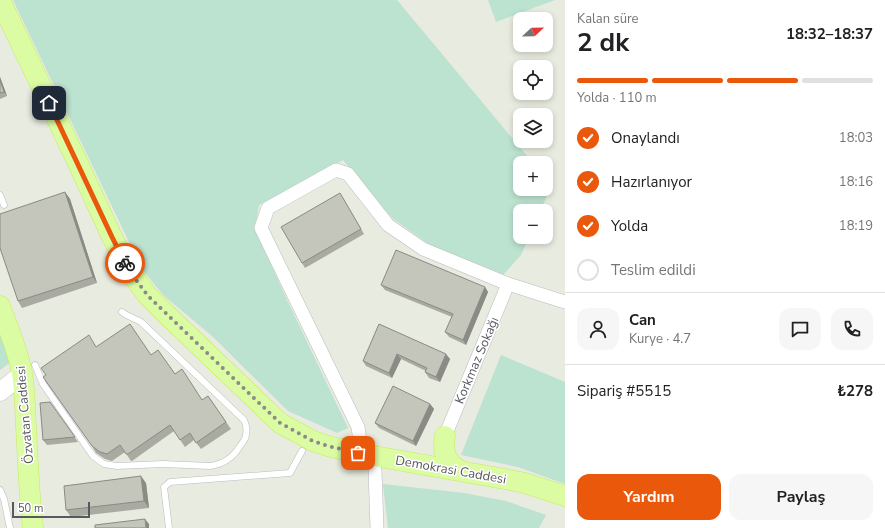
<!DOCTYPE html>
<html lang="tr">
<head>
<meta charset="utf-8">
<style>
	body { margin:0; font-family:"Nunito Sans",sans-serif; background:#f6f6f6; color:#202124; height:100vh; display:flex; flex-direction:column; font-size:15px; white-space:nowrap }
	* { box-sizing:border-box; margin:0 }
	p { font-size:13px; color:#757577 }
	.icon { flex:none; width:22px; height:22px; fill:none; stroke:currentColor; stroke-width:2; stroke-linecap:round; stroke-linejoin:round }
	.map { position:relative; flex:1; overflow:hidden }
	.drawer { display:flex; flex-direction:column; background:#fff; width:320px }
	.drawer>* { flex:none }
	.needle { width:26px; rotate:68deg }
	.tools { position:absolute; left:513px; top:12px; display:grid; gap:8px }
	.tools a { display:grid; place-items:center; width:40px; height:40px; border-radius:8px; background:#fff; box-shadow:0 2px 6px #0003; font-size:20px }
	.scale { position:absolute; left:12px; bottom:10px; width:78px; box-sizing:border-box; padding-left:4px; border:2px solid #595860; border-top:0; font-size:11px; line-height:14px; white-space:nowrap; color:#595860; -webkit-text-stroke:3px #fff; paint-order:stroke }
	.pin { position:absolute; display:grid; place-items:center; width:34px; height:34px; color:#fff; margin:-17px; border-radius:8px; box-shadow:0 2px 6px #0006 }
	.courier { position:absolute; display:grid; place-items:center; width:40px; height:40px; margin:-20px; border:3px solid #ea580c; border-radius:50%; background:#fff; color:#222; box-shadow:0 1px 5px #0007 }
	.summary em { font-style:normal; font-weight:700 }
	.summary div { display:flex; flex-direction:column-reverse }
	.summary { display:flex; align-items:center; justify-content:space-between; height:68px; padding:0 12px }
	h1 { font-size:26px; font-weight:700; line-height:30px }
	.bar { display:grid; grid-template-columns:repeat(4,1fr); gap:6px 4px; align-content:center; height:48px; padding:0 12px }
	.bar i { height:5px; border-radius:3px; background:#e0e0e0 }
	.bar .active { background:#ea580c }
	.bar p { grid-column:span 4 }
	.line { display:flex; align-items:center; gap:10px; padding:0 12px; border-top:1px solid #e0e0e0 }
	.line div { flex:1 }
	.round { display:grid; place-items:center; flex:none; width:42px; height:42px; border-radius:12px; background:#f6f6f6 }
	ol { padding:0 12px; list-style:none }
	li { display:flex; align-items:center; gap:12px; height:44px }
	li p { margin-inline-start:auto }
	li .icon { padding:4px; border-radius:50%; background:#ea580c; color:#fff; stroke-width:4 }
	li:last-child { color:#757577 }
	li i { width:22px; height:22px; border:2px solid #e0e0e0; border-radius:50% }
	.button { display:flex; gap:8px; margin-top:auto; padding:8px 12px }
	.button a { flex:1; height:46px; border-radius:12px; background:#ea580c; color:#fff; font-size:16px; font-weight:700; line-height:46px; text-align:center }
	.button a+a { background:#f6f6f6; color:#202124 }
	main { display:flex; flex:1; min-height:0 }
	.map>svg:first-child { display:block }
</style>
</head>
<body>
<main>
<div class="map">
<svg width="565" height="528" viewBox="0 0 565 528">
	<rect width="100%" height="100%" fill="#e8ebdf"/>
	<path fill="#bce2d0" d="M13 0H397L533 163H520V189H546V179L552 185 540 211H520V237H529L521 255 503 275 430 245 392 218 343 160 259 205 255 229 288 302 348 428 337 433 288 411 212 336 163 295 142 269Z
		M488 0H555L496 22Z
		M0 329 12 361 0 370Z
		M501 355 565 382V484L518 467 461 455Z
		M383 484 464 493 506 501 546 515 539 528H388Z"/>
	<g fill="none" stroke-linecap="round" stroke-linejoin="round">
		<g stroke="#bbbac1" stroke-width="7">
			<path id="lane" d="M0 195 4 205
				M35 365 43 384 93 456 104 464 117 466 163 464 210 466C224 464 233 458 240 446 242 443 246 439 246 435 247 430 246 424 244 420L141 322C135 318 128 317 122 312
				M0 490 4 499 10 528
				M169 528 164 487 170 482 290 473 302 451"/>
		</g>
		<g stroke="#bbbac1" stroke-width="14">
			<path id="street" d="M445 436 508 284
				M357 453 360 441 358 427 261 228 268 208 336 170 348 174 388 225 423 249 508 284 565 302
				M375 470 377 528"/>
		</g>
		<g stroke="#bebcc5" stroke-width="19">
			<path id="secondary" d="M0 392 22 374"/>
		</g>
		<g stroke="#c8eb58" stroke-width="21">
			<path id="primary" d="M0 0 76 159 112 237 125 262 136 280 148 296 163 311 280 423 313 441 328 446 357 453 510 480 525 483 565 496
				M0 306C8 328 18 350 22 373 25 391 25 409 26 427 28 461 29 495 33 528
				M445 436C442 453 446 463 461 471"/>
		</g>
		<use href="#lane" stroke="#fff" stroke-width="6"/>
		<use href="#street" stroke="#fff" stroke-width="13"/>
		<use href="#secondary" stroke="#fff" stroke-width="18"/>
		<use href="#primary" stroke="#dcfca4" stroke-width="20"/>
	</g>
	<path fill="#a9aaa2" d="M0 77 7 96 0 99Z
		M65 192 70 199 97 283 22 308 18 301Z
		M343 198 364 234 305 268 302 263Z
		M381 285 485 287 488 292 466 345 449 337 445 332 452 317 385 290Z
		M379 324 450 359 440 382 429 378 425 372 426 371 401 359 392 378 366 366 363 361Z
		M97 347 151 355 175 374 202 400 208 396 231 429 201 449 194 440 185 447 174 431 132 461H131L125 452 112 461 105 459 96 453 92 446 46 375Z
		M50 402 78 442 47 445 43 440Z
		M430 404 434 409 416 446 379 428 375 423Z
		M146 483 149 508 71 517 66 510Z"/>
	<path fill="#898b84" d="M0 77 7 96 4 92 0 80Z
		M65 192 70 199 97 283 93 277Z
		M485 287 488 292 466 345 463 340Z
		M397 354 401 359 392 378 389 373Z
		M446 354 450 359 440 382 436 377Z
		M430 404 434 409 416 446 413 441Z
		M141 476 146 483 149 508 144 501Z
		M145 519 149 524V528H146Z"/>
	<path fill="#c4c6bc" stroke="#898b84" d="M0 80 4 92 0 93Z
		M65 192 93 277 18 301 0 248V214Z
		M340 193 361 229 302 263 281 227Z
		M396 250 485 287 463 340 445 332 453 314 381 285Z
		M130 324 151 355 158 350 175 374 182 369 202 400 208 396 226 422 196 443 190 433 180 440 170 425 128 454H126L120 445 107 454 100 452 92 446 43 377 46 375 41 368 89 335 96 347Z
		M379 324 446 354 436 377 425 372 427 368 397 354 389 373 363 361Z
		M393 386 430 404 413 441 375 423Z
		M50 402 75 437 43 440 40 403Z
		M141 476 144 501 66 510 64 486Z
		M145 519 146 528H95V525Z"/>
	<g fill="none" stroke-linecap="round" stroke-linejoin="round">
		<path stroke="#8b8b8c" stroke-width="4" stroke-dasharray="0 7.2" d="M125 263 136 280 148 296 280 423 313 441 328 446 358 453"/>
		<path stroke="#ea580c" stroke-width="5" d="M49 103 112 237 125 263"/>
	</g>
	<g text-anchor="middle" stroke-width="3" stroke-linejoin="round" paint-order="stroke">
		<g font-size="13" fill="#595860" stroke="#fff">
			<text transform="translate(476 360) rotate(-67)" y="5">Korkmaz Sokağı</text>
			<text transform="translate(24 415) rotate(-95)" y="5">Özvatan Caddesi</text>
			<text transform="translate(451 469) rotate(10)" y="5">Demokrasi Caddesi</text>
		</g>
	</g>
</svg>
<div class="tools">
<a><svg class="needle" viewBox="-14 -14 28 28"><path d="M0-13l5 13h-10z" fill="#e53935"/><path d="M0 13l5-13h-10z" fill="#757577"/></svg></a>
<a><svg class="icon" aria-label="locate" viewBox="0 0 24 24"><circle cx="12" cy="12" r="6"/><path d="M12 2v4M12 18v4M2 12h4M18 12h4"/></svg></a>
<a><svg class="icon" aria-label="layers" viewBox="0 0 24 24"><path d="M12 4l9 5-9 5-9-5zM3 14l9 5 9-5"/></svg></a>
<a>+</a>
<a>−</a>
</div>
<div class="scale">50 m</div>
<div class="pin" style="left:358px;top:453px;background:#ea580c"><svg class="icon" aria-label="bag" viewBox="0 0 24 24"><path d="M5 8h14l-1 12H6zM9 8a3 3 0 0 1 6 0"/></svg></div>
<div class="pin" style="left:49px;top:103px;background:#1f2937"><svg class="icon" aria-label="home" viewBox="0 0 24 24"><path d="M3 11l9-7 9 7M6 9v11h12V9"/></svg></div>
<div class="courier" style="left:125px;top:263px"><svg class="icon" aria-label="bike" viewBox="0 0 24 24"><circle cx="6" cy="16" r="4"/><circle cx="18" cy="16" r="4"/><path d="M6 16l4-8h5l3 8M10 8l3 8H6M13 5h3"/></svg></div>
</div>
<section class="drawer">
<div class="summary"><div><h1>2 dk</h1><p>Kalan süre</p></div><em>18:32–18:37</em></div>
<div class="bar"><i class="active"></i><i class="active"></i><i class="active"></i><i></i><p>Yolda · 110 m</p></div>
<ol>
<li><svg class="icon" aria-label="check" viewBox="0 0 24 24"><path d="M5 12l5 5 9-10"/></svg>Onaylandı<p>18:03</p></li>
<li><svg class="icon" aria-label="check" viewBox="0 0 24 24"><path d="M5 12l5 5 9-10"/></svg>Hazırlanıyor<p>18:16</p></li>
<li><svg class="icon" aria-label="check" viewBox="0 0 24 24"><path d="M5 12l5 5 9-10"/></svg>Yolda<p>18:19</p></li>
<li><i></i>Teslim edildi</li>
</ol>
<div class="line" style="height:72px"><a class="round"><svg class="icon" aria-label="person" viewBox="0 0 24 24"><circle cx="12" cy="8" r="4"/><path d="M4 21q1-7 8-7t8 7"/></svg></a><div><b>Can</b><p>Kurye · 4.7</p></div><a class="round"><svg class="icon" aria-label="chat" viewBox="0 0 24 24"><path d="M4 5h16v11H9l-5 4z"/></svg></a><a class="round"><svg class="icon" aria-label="phone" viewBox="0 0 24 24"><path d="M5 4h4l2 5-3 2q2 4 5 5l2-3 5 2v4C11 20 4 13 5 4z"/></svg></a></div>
<div class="line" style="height:52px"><div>Sipariş #5515</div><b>₺278</b></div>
<div class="button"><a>Yardım</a><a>Paylaş</a></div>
</section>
</main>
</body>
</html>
